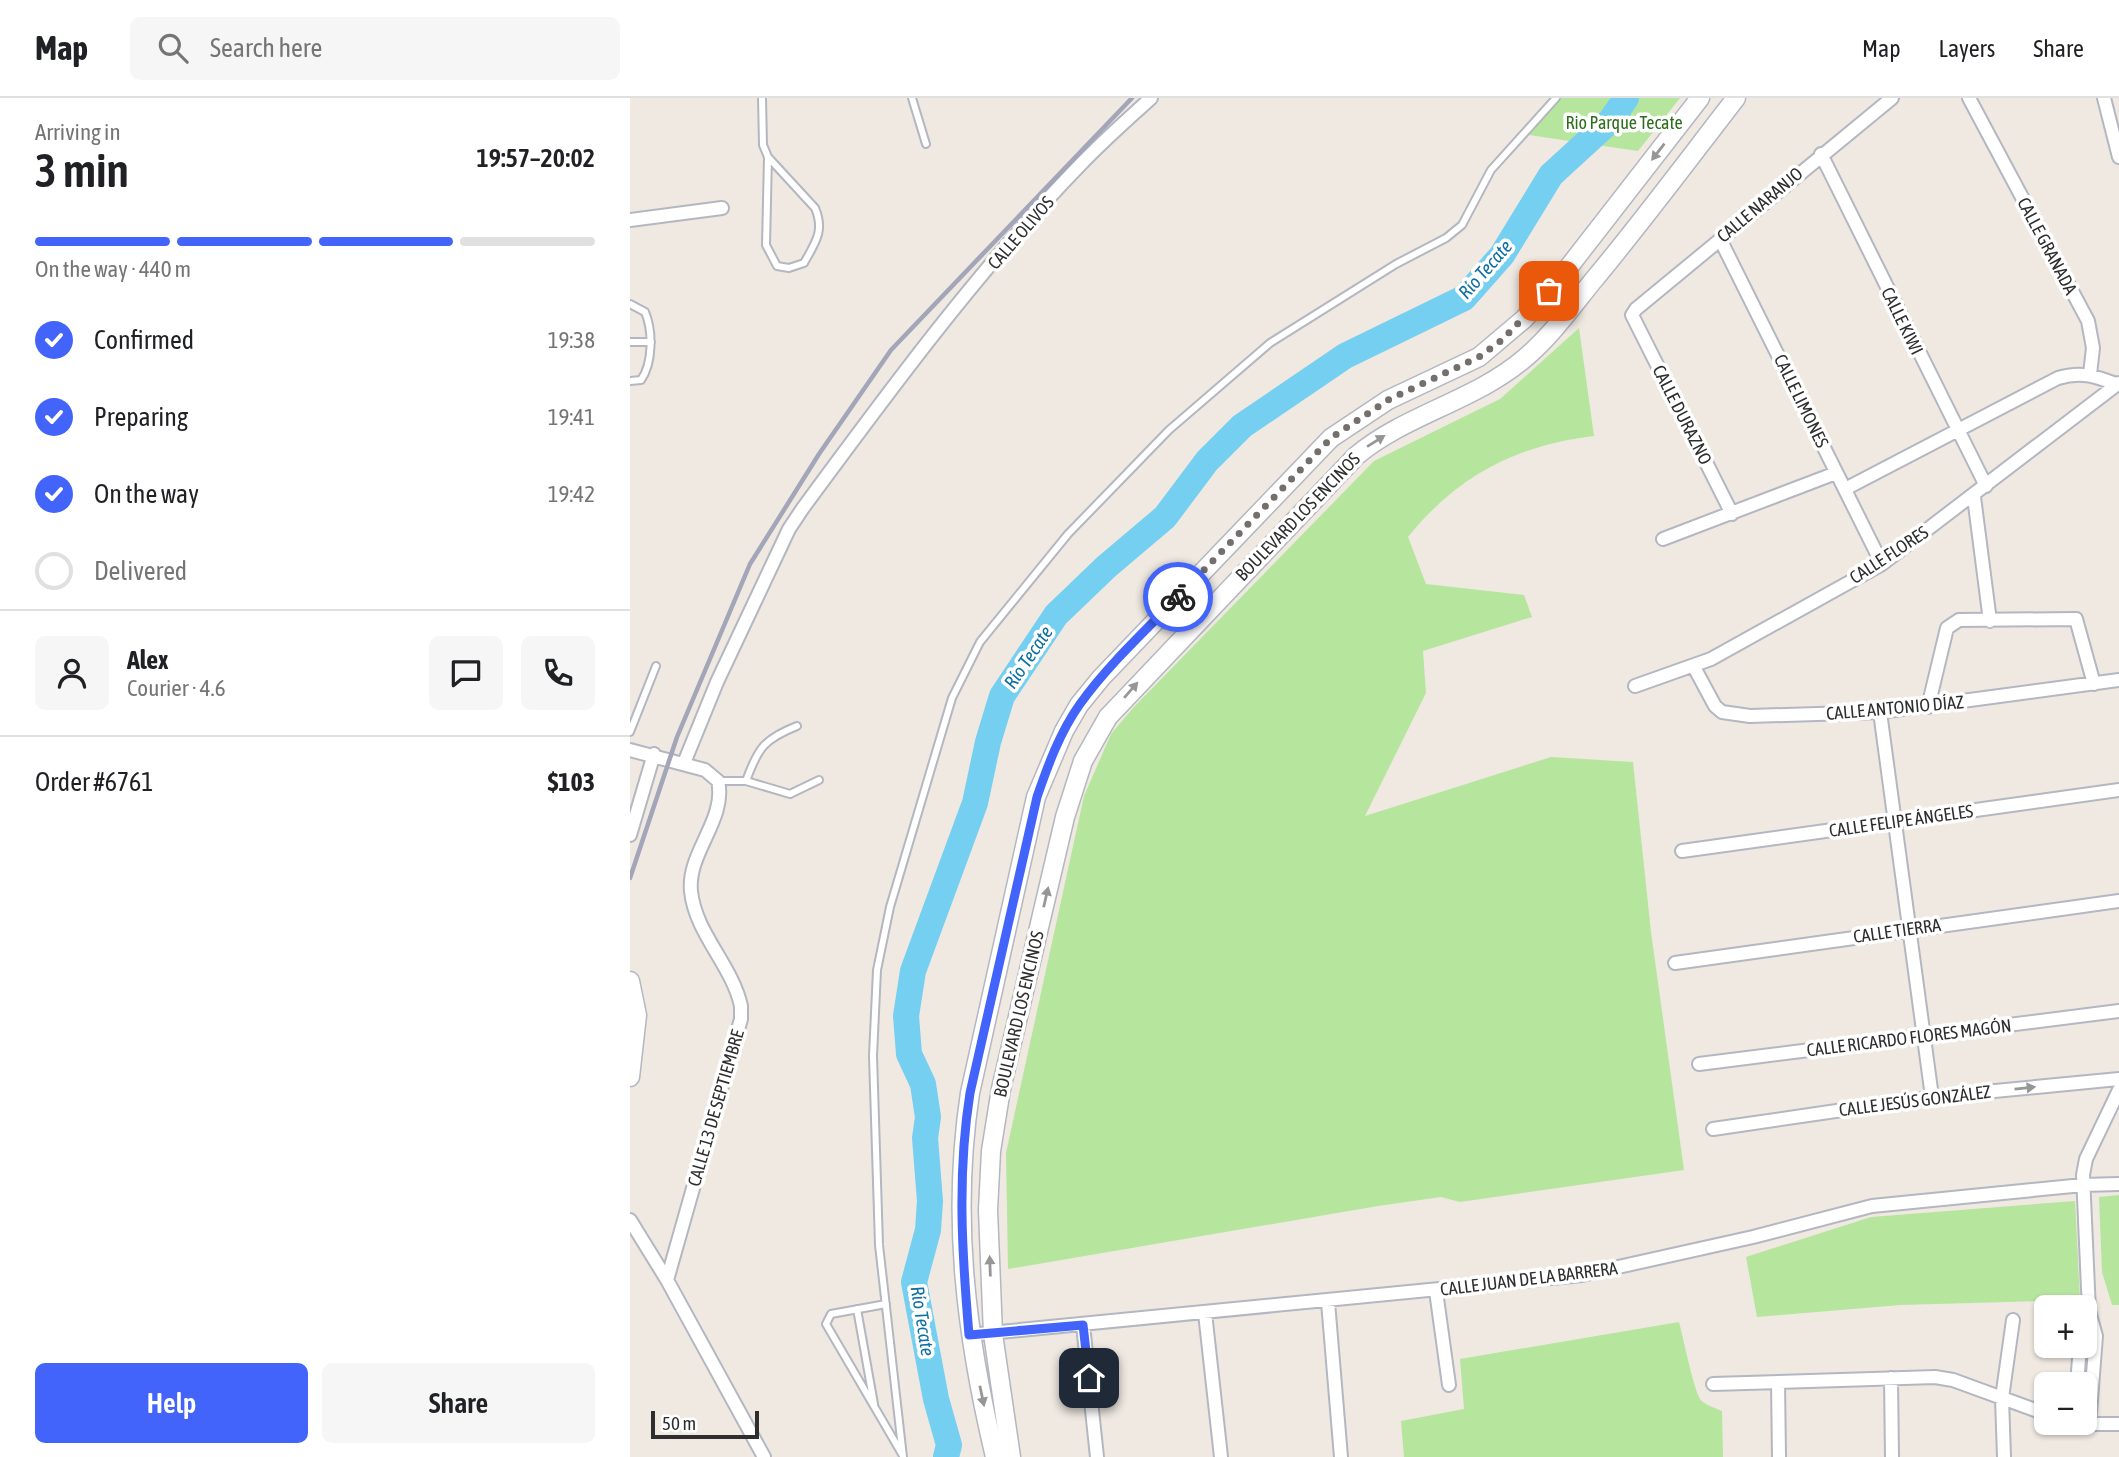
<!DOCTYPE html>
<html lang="en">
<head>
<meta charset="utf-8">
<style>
	body { margin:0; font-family:"Asap Condensed",sans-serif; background:#f6f6f6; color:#202124; height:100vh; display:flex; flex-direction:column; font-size:26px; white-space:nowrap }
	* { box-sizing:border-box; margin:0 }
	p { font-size:23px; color:#757577 }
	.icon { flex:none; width:38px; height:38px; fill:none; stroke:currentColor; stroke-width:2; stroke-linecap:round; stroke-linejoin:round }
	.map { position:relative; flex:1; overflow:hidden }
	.details { display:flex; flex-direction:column; background:#fff; width:630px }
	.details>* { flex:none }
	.tools { position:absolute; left:1404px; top:1197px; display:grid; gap:14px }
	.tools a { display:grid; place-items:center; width:63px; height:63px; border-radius:10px; background:#fff; box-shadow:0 2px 5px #0004; font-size:35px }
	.scale { position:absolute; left:21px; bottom:18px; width:108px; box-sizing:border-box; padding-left:7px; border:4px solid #2e2e2e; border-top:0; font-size:19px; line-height:24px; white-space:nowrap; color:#2e2e2e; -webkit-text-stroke:5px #fff; paint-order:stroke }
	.pin { position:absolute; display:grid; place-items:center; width:60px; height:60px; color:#fff; margin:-30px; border-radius:14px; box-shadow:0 4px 10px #0006 }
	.courier { position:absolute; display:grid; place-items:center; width:70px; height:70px; margin:-35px; border:5px solid #4264fb; border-radius:50%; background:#fff; color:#222; box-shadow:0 2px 9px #0007 }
	.summary em { font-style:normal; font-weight:600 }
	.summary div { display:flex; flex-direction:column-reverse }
	.summary { display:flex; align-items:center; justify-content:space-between; height:119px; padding:0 35px }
	h1 { font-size:46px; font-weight:600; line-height:52px }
	.bar { display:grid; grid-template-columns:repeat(4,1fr); gap:10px 7px; align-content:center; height:84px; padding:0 35px }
	.bar i { height:9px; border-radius:5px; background:#e0e0e0 }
	.bar .on { background:#4264fb }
	.bar p { grid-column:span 4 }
	.line { display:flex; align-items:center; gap:18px; padding:0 35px; border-top:2px solid #e0e0e0 }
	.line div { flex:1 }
	.round { display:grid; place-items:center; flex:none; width:74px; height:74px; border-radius:10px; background:#f6f6f6 }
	ol { padding:0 35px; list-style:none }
	li { display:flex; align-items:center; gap:21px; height:77px }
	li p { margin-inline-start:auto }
	li .icon { padding:7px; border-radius:50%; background:#4264fb; color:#fff; stroke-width:4 }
	li:last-child { color:#757577 }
	li i { width:38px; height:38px; border:4px solid #e0e0e0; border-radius:50% }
	.primary-button { display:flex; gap:14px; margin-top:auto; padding:14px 35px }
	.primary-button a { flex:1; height:80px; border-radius:10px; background:#4264fb; color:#fff; font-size:28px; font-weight:600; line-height:80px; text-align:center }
	.primary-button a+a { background:#f6f6f6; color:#202124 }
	header { display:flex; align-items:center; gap:42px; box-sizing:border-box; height:98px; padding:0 35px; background:#fff; border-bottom:2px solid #e0e0e0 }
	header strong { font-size:33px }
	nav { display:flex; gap:38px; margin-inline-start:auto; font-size:24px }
	.search { width:490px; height:63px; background:#f6f6f6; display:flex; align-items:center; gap:18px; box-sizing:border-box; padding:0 24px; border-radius:10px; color:#757577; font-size:26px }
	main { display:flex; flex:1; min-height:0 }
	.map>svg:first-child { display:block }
</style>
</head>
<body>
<header>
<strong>Map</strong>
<div class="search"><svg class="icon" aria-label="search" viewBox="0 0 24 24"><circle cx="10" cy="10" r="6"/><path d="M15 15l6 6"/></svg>Search here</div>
<nav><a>Map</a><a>Layers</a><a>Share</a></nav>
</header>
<main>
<section class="details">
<div class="summary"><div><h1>3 min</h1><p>Arriving in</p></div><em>19:57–20:02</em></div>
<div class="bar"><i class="on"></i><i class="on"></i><i class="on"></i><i></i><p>On the way · 440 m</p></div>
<ol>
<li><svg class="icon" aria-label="check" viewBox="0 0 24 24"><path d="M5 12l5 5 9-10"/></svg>Confirmed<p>19:38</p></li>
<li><svg class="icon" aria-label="check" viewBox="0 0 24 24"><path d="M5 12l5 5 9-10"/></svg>Preparing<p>19:41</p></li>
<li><svg class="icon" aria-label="check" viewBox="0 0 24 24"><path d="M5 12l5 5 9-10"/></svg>On the way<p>19:42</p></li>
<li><i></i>Delivered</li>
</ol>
<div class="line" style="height:126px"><a class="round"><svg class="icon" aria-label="person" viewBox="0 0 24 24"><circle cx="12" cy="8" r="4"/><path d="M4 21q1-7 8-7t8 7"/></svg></a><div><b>Alex</b><p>Courier · 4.6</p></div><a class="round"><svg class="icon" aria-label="chat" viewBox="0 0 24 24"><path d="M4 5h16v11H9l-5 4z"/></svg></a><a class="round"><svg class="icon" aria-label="phone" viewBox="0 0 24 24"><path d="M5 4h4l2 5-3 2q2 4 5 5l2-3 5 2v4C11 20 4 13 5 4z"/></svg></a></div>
<div class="line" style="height:91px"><div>Order #6761</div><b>$103</b></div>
<div class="primary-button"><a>Help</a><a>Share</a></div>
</section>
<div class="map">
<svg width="1489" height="1359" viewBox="0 0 1489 1359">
	<rect width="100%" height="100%" fill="#efe9e1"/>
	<path fill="#b6e59e" d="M929 0H1050L1008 53 899 37Z
		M949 230 964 338C887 347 827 378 778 439L796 486 894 497 902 519 793 553 796 595 735 718 921 659 1003 664 1021 834 1054 1072 830 1104 811 1099 748 1108 378 1171 376 1055 454 698 481 636 503 610 744 363 870 301Z
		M1489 1097V1207H1482L1472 1174 1469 1099Z
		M1445 1103 1450 1202 1270 1207 1127 1219 1116 1159 1241 1119Z
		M1049 1224C1053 1238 1065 1299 1072 1303 1077 1308 1086 1310 1092 1313L1093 1359H774L771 1323 834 1311 830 1261Z"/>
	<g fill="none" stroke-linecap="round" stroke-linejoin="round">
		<path stroke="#75cff0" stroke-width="26" d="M316 1359 319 1347 306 1301 284 1184 298 1132 300 1103 295 1040 298 1019 293 986 279 956 276 918 283 873 345 705 358 644 372 598 426 517 476 469 535 419 577 363 612 328 715 258 834 200 872 157 921 77 981 22 996 0"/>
		<g stroke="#b4b7c1" stroke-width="10">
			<path id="lane" d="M132 0 133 47 138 59 136 147 147 168 159 170 174 165C185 145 195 133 185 110L138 59
				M282 0 296 46
				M0 206 15 214C23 233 23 265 11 282L0 283
				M0 244H21
				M0 634 26 568
				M88 683H116C128 650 134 641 167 628
				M116 683 160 696 189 682
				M256 1206 201 1216 196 1226 272 1356
				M227 1211 244 1306
				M273 1359 249 1147 243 958 247 872 260 809 322 600 350 544 438 436 539 332 640 245 766 166 816 140 832 127 861 72 926 0"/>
		</g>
		<g stroke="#b4b7c1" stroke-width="16">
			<path id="street" d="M1339 0 1458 223 1463 250 1460 276
				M1474 0 1489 59
				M1191 56 1356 388
				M0 122 92 110
				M1090 141 1252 466
				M1215 391 1428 280C1451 273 1465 278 1486 286
				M1344 399 1360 523
				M1102 416 1002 217 1006 211 1262 0
				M1033 441 1206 375
				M1064 569 1085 608 1092 614 1120 618 1250 614 1489 582
				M1005 588 1081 561 1252 466 1489 285
				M1298 609 1317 530 1329 522 1446 521 1464 586
				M1250 614 1302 999
				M0 652 75 672 88 683C97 721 57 755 61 793 65 835 102 867 111 908V921L37 1182
				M54 665 87 584 159 431 173 410C260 292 348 172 451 66 473 43 497 22 521 0
				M0 737 24 656
				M1052 753 1489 692
				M1045 865 1489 803
				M1069 966 1489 913
				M1083 1031 1302 999 1489 981
				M0 1122 37 1182 134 1359
				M806 1193 819 1287
				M698 1204 711 1359
				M575 1215 591 1359
				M453 1227 467 1359
				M339 1237 952 1177 1123 1139 1242 1108 1453 1087 1489 1086
				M1261 1280 1262 1359
				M1148 1284 1149 1359
				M1083 1286 1305 1279 1323 1282 1416 1316
				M1447 1286 1450 1248
				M1438 1325 1489 1326
				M1459 1328 1466 1238 1459 1213 1453 1077 1456 1061 1489 992
				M1374 1359 1372 1300 1383 1222"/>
		</g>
		<g stroke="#b4b7c1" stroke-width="21">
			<path id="secondary" d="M0 883 7 917 0 979
				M365 1359C336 1237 321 1120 340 995L406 699 434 633 449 607 471 580 701 340 758 302 849 259 894 221 931 179 1070 0
				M381 1359 363 1236 358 1112 361 1053 371 991 435 719 453 663 478 619 726 358C776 316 845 303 895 260 921 238 941 210 962 184 1012 124 1058 62 1106 0"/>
		</g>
		<use href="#lane" stroke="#fff" stroke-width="6"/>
		<use href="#street" stroke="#fff" stroke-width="12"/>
		<use href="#secondary" stroke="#fff" stroke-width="18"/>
		<path stroke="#a3a6b8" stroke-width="4.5" d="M0 780 47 639 120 466 189 356 261 252 502 0"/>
	</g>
	<defs><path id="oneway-solid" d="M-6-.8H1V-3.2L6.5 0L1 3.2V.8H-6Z" transform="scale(1.75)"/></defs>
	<g fill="#969696">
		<use href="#oneway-solid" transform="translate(1028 54) rotate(128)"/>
		<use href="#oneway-solid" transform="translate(746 343) rotate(-32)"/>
		<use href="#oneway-solid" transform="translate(501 592) rotate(-49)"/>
		<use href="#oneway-solid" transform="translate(416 799) rotate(-77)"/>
		<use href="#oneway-solid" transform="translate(1395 990) rotate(-6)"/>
		<use href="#oneway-solid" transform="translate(360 1168) rotate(-92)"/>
		<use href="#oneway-solid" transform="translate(352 1298) rotate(78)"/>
	</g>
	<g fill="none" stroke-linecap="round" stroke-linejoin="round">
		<path stroke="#726f6d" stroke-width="7" stroke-dasharray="0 12.6" d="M548 499 701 340 758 302 849 259 872 242 919 193"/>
		<path stroke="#4264fb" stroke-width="9" d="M459 1280 453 1227 339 1237C332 1155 327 1077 340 995L407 699C418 667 430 634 450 606 478 567 515 533 548 499"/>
	</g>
	<g text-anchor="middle" stroke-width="7" stroke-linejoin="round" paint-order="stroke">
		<g font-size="18" fill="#2c6e1b" stroke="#fff">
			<text x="994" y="31">Rio Parque Tecate</text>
		</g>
		<g font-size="18" fill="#2e2e2e" stroke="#fff">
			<text transform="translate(1130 107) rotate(-40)" y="6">CALLE NARANJO</text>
			<text transform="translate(391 135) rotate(-49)" y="6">CALLE OLIVOS</text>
			<text transform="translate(1417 148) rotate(62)" y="6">CALLE GRANADA</text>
			<text transform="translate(1272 223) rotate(64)" y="6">CALLE KIWI</text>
			<text transform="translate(1171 303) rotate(64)" y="6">CALLE LIMONES</text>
			<text transform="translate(1052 317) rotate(63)" y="6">CALLE DURAZNO</text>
			<text transform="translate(668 419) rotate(-46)" y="6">BOULEVARD LOS ENCINOS</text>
			<text transform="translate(1259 457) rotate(-33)" y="6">CALLE FLORES</text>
			<text transform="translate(1265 610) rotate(-5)" y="6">CALLE ANTONIO DÍAZ</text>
			<text transform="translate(1271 723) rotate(-8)" y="6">CALLE FELIPE ÁNGELES</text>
			<text transform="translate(1267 833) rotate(-8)" y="6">CALLE TIERRA</text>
			<text transform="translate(389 916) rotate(-77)" y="6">BOULEVARD LOS ENCINOS</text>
			<text transform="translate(1279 940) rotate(-7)" y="6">CALLE RICARDO FLORES MAGÓN</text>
			<text transform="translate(1285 1003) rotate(-7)" y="6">CALLE JESÚS GONZÁLEZ</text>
			<text transform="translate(86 1010) rotate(-74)" y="6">CALLE 13 DE SEPTIEMBRE</text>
			<text transform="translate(899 1181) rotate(-7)" y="6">CALLE JUAN DE LA BARRERA</text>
		</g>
		<g font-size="19" font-style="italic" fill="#0d6fa3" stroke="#fff">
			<text transform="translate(855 171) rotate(-49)" y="7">Río Tecate</text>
			<text transform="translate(398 559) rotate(-56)" y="7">Río Tecate</text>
			<text transform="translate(293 1223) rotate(81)" y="7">Río Tecate</text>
		</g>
	</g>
</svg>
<div class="tools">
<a>+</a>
<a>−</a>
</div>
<div class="scale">50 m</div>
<div class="pin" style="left:919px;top:193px;background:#ea580c"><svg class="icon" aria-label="bag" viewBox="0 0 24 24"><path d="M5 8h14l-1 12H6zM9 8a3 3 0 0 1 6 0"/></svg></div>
<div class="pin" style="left:459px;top:1280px;background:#1f2937"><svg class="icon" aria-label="home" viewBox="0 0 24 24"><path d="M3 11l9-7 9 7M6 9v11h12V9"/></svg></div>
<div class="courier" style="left:548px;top:499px"><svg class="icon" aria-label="bike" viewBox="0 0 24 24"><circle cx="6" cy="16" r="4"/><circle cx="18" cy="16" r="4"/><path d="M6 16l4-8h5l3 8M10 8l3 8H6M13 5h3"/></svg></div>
</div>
</main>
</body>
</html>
